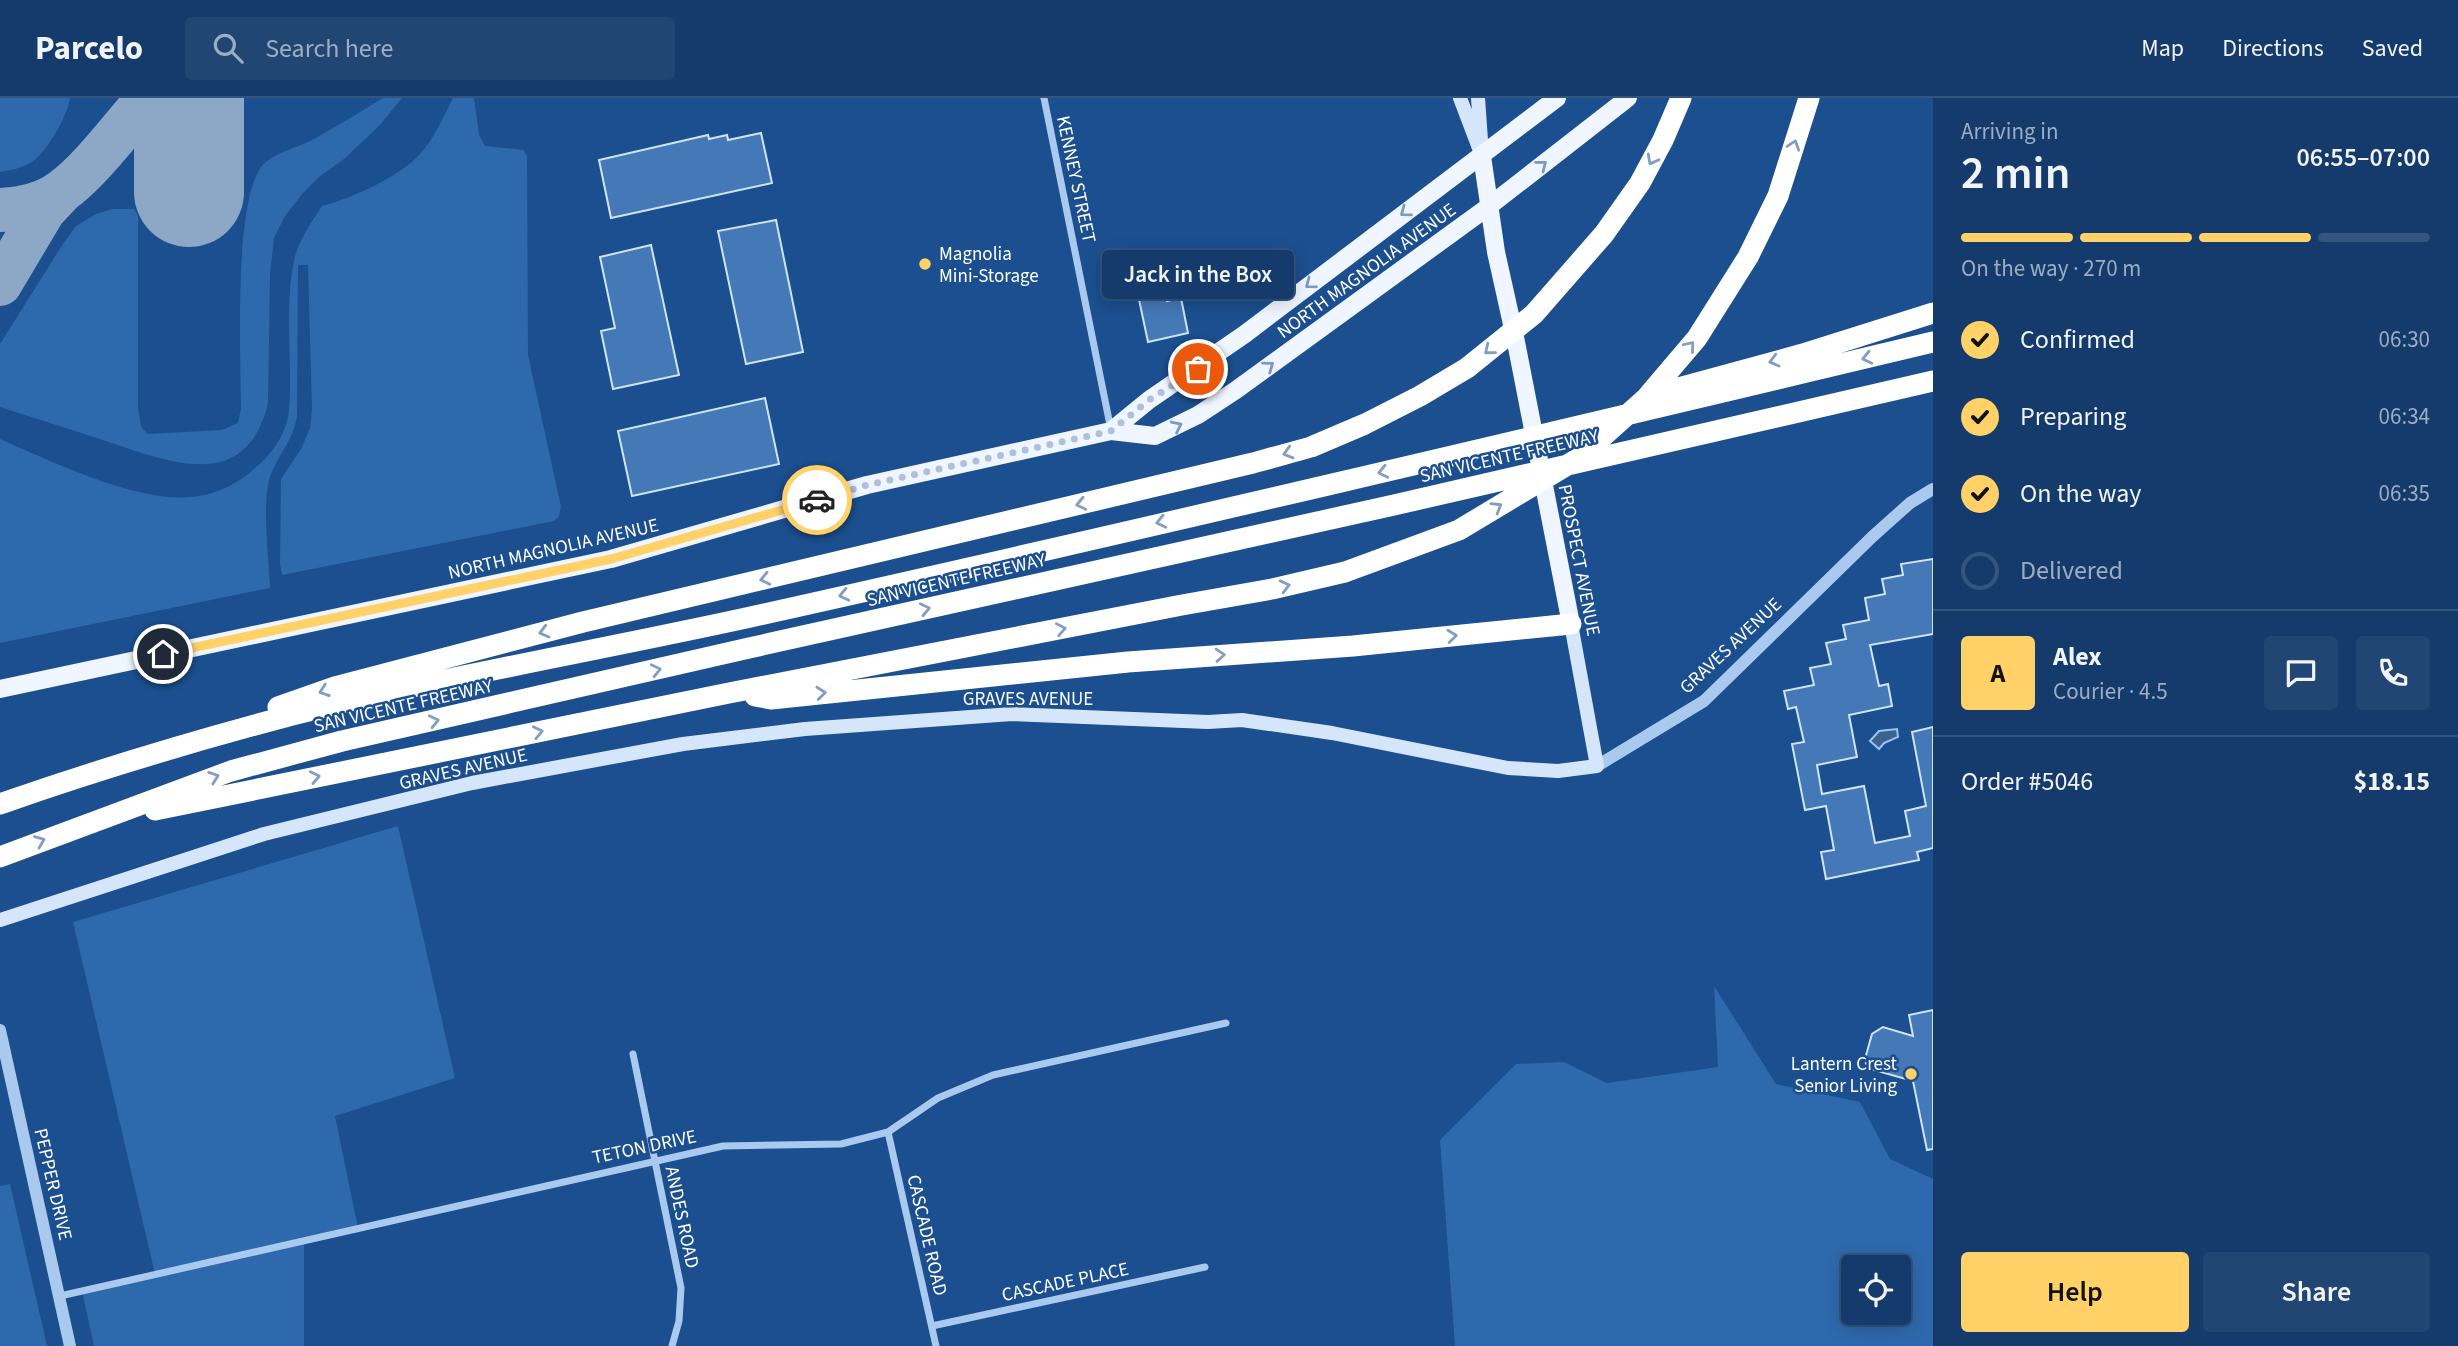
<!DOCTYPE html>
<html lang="en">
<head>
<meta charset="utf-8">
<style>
	body { margin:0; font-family:"Source Sans 3",sans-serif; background:#214673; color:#f1f3f6; height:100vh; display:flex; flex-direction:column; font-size:26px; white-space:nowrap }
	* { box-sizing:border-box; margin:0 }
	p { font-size:23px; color:#9dadc1 }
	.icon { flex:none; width:38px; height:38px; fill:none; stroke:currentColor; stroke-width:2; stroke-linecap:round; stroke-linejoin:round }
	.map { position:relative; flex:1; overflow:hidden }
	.drawer { display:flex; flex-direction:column; background:#143b6b; width:525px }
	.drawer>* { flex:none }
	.buttons { position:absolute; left:1841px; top:1157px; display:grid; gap:14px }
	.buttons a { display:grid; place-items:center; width:70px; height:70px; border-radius:7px; background:#143b6b; box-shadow:0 4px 18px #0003,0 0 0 2px #33557e; font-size:35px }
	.pin { position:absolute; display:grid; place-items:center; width:60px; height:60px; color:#fff; margin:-30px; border:4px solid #fff; border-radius:50%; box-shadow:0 2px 7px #0007 }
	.courier { position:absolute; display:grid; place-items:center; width:70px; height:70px; margin:-35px; border:5px solid #ffd166; border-radius:50%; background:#fff; color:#222; box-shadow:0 2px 9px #0007 }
	.bubble { position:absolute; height:49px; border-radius:7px; background:#143b6b; box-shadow:0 4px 18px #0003,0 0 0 2px #33557e; font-size:23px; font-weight:600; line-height:49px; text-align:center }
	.headline em { font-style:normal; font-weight:600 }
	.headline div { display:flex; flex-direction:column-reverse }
	.headline { display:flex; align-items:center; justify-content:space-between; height:119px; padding:0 28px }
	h1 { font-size:46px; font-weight:600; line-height:52px }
	.bar { display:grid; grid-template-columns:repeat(4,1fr); gap:10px 7px; align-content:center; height:84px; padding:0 28px }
	.bar i { height:9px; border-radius:5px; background:#33557e }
	.bar .on { background:#ffd166 }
	.bar p { grid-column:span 4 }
	.line { display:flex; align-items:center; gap:18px; padding:0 28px; border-top:2px solid #33557e }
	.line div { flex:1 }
	.round { display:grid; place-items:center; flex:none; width:74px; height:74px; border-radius:7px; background:#214673 }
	ol { padding:0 28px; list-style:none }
	li { display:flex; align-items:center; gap:21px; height:77px }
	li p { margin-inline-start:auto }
	li .icon { padding:7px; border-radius:50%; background:#ffd166; color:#111; stroke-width:4 }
	li:last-child { color:#9dadc1 }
	li i { width:38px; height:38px; border:4px solid #33557e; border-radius:50% }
	.action { display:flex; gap:14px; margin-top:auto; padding:14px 28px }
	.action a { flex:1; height:80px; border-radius:7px; background:#ffd166; color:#111; font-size:28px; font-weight:600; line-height:80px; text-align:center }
	.action a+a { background:#214673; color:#f1f3f6 }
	header { display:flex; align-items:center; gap:42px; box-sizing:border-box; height:98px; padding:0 35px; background:#143b6b; border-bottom:2px solid #33557e }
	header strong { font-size:33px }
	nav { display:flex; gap:38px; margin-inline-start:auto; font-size:24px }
	.search { width:490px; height:63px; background:#214673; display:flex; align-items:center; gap:18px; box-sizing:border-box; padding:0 24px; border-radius:7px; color:#9dadc1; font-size:26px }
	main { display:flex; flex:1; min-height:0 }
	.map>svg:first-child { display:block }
</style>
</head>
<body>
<header>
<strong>Parcelo</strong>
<div class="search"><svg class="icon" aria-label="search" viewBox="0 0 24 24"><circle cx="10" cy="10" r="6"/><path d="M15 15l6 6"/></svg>Search here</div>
<nav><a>Map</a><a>Directions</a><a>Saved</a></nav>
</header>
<main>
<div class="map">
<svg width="1933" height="1248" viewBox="0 0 1933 1248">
	<rect width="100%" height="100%" fill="#1b4f8f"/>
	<path fill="#2e69ad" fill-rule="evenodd" d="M0 0H70C67 19 48 52 33 63 24 70 10 72 0 74Z
		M383 0H402L378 29 344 61 319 79 303 95 285 118 274 140 270 176 268 305C246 398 167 363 103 342 69 331 34 320 0 309V246L61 149 76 128 96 116 113 111H134L138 118V309L141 328 147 336 222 332 238 325 241 310C241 265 232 90 266 64 279 53 299 49 314 41 337 28 360 14 383 0Z
		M453 0H474L479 37 485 48 524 52 527 59 528 257 561 409 559 418 554 423 282 477 280 466 281 381 301 351 310 330 312 311 308 167H298L297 318C293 343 280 354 271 376 261 401 269 461 270 490L0 545V341C50 363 138 405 192 399 214 397 238 386 254 371 272 356 286 337 289 313 293 264 283 201 296 155 301 139 313 122 322 108 350 101 399 79 419 57 434 41 443 20 453 0Z
		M398 728 455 980 335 1018 358 1130 304 1142V1248H94L82 1193 155 1176 73 824Z
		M1714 888 1776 986 1860 1004 1890 1061 1933 1081V1248H1455L1440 1042 1516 966 1564 964 1607 985 1718 969ZM1853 1169H1899V1214H1853Z
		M10 1086 47 1248H0V1088Z"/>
	<path fill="#3c6290" stroke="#9cc4f0" stroke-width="2" d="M1897 631 1898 639 1884 645 1879 651 1870 643 1879 633Z"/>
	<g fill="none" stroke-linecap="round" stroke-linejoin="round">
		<path stroke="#8da7c7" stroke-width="44" d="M0 112C21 111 45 106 62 93 91 72 124 27 148 0
			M0 186 44 112 62 93"/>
		<path stroke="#8da7c7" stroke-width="110" d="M189 94V0"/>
	</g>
	<path fill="#4478b7" stroke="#cfe3fa" stroke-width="2" d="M761 35 772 85 611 120 599 62 708 37 709 41 727 37 728 42Z
		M776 122 803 254 746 266 718 133Z
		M651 147 679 277 613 291 601 233 615 230 600 159Z
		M1164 186 1167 203 1181 200 1188 235 1148 244 1137 192Z
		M765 300 779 366 632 398 618 333Z
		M1933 461V536L1870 547 1879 588 1888 586 1892 608 1849 617 1857 659 1817 667 1822 696 1864 688 1875 745 1910 738 1905 713 1926 708 1912 634 1933 629V750L1917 754 1919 762 1826 781 1821 754 1834 752 1826 708 1805 712 1792 646 1804 644 1796 609 1788 611 1784 593 1814 587 1810 570 1831 566 1826 545 1846 541 1843 527 1869 522 1865 500 1885 496 1882 481 1903 477 1901 466Z
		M1933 912V1051L1927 1052 1913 983 1867 970 1865 961 1872 936 1883 929 1913 938 1909 917Z"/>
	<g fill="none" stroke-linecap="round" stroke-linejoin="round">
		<path stroke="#a9c9ee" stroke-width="7" d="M1044 0 1111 332
			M633 956 681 1190 679 1223 672 1248
			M888 1034 936 1248
			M60 1198 723 1048 841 1046 888 1034 938 1000 993 977 1226 925
			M932 1228 1205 1169"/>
		<path stroke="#a9c9ee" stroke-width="12" d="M1597 668 1704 603 1872 439 1910 405 1933 391
			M0 932 70 1248"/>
		<path stroke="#d6e6fa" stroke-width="14" d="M1460 0 1482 58
			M1478 0 1481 42
			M0 822 264 736 472 685 683 646 805 631 1012 616 1208 624 1242 622 1332 635 1508 670 1558 673 1597 668 1571 526"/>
		<path stroke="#f0f6ff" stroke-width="18" d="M1482 58 1496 154 1516 244 1571 526
			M1111 333 1149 302 1245 236 1557 0
			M0 591 611 461 867 387 1111 333 1155 338 1198 317 1236 292 1488 109 1628 0"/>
		<path stroke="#fff" stroke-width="21" d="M1653 297 1803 256 1933 215
			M755 598 771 601 1128 564 1353 548 1571 526
			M278 609 335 589 583 524 1253 365 1311 349 1365 326 1420 298 1467 270 1534 216 1604 136 1640 85 1663 42 1681 0
			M0 706C91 674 184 646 277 621 432 581 590 554 746 520 1142 432 1538 338 1933 244
			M155 712 729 595 1182 507 1272 491 1345 474 1459 432 1579 360 1646 300 1697 240 1748 159 1778 98 1809 0
			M0 759 231 673 342 643 749 550 1394 407 1933 283"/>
	</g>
	<defs><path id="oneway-chevron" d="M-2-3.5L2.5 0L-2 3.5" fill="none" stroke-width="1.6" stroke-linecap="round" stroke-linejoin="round" transform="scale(1.75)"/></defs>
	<g stroke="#829ec1">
		<use href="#oneway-chevron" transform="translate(1794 47) rotate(-72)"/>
		<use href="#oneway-chevron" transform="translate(1652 62) rotate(118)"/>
		<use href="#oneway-chevron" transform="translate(1690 248) rotate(-50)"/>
		<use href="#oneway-chevron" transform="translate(1489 252) rotate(141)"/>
		<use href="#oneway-chevron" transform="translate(1867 260) rotate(167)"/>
		<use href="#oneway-chevron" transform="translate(1774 263) rotate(165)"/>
		<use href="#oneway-chevron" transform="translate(1288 355) rotate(164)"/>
		<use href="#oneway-chevron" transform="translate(1383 374) rotate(167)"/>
		<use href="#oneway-chevron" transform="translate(1081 406) rotate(167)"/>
		<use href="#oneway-chevron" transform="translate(1497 409) rotate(-31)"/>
		<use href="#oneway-chevron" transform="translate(1161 424) rotate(167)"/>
		<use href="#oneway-chevron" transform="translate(765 481) rotate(167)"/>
		<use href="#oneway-chevron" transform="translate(1285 488) rotate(-14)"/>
		<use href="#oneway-chevron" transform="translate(844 497) rotate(167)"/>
		<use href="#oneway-chevron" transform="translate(925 511) rotate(-13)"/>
		<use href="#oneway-chevron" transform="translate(1061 531) rotate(-11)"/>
		<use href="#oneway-chevron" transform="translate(544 534) rotate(165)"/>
		<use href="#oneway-chevron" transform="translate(1452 538) rotate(-6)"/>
		<use href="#oneway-chevron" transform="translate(1220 557) rotate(-4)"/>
		<use href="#oneway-chevron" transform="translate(656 572) rotate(-13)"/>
		<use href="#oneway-chevron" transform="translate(324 593) rotate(161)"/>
		<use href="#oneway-chevron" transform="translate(821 595) rotate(-6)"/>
		<use href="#oneway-chevron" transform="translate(434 623) rotate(-13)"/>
		<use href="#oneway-chevron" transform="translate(538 634) rotate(-12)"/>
		<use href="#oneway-chevron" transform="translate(214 679) rotate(-20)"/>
		<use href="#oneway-chevron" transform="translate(315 679) rotate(-12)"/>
		<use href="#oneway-chevron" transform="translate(40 743) rotate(-22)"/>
	</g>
	<g stroke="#7b9ac1">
		<use href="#oneway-chevron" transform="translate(1542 67) rotate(-38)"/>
		<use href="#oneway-chevron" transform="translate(1405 114) rotate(143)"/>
		<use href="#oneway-chevron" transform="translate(1310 186) rotate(143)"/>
		<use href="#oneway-chevron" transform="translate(1269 268) rotate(-36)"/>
		<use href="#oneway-chevron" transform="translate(1177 328) rotate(-26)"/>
	</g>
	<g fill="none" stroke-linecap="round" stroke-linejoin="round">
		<path stroke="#afc1d8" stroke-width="7" stroke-dasharray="0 12.6" d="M817 402 867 387 1111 333 1149 302 1198 271"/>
		<path stroke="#ffd166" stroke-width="9" d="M163 556 611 461 817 402"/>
	</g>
	<g fill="#ffd166" stroke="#1b4f8f" stroke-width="2.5">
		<circle cx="925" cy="166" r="7"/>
		<circle cx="1911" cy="976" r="7"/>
	</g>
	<g text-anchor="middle" stroke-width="5" stroke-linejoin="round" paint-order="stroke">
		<g font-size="19" fill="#fff" stroke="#1b4f8f">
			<text transform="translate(1077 81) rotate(78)" y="7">KENNEY STREET</text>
			<text transform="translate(1366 172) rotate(-36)" y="7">NORTH MAGNOLIA AVENUE</text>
			<text transform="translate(1509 357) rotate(-13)" y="7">SAN VICENTE FREEWAY</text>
			<text transform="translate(553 450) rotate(-13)" y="7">NORTH MAGNOLIA AVENUE</text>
			<text transform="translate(1580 462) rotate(79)" y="7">PROSPECT AVENUE</text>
			<text transform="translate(956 481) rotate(-13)" y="7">SAN VICENTE FREEWAY</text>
			<text transform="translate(1730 547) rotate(-43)" y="7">GRAVES AVENUE</text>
			<text x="1028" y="607">GRAVES AVENUE</text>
			<text transform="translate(403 607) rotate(-13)" y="7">SAN VICENTE FREEWAY</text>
			<text transform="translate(463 670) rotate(-13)" y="7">GRAVES AVENUE</text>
			<text transform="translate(644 1048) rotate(-12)" y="7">TETON DRIVE</text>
			<text transform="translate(54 1086) rotate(77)" y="7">PEPPER DRIVE</text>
			<text transform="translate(683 1119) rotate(78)" y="7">ANDES ROAD</text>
			<text transform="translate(928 1137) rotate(77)" y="7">CASCADE ROAD</text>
			<text transform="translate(1065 1183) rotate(-12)" y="7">CASCADE PLACE</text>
		</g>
		<g font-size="19" fill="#fff" stroke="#1b4f8f" text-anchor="start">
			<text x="939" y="162">Magnolia<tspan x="939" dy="22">Mini-Storage</tspan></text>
			<text x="1897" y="972" text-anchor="end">Lantern Crest<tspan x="1897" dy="22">Senior Living</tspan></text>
		</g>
	</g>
</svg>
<div class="buttons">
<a><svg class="icon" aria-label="locate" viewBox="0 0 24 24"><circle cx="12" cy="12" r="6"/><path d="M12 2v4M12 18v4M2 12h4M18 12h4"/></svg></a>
</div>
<div class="pin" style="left:1198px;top:271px;background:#ea580c"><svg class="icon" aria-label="bag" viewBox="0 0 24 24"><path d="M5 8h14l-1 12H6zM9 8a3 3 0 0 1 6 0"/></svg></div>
<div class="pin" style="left:163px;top:556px;background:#1f2937"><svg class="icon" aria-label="home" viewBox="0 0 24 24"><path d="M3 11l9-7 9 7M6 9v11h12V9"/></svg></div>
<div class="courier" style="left:817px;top:402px"><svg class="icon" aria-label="car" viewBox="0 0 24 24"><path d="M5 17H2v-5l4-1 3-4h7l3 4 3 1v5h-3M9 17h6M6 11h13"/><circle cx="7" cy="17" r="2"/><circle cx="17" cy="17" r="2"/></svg></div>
<div class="bubble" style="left:1102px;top:152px;width:192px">Jack in the Box</div>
</div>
<section class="drawer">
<div class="headline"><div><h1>2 min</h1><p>Arriving in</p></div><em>06:55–07:00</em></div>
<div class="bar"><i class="on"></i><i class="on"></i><i class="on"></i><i></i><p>On the way · 270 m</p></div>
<ol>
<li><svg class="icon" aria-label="check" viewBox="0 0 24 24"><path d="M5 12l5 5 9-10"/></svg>Confirmed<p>06:30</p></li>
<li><svg class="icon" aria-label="check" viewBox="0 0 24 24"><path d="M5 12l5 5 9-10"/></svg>Preparing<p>06:34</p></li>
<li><svg class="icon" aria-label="check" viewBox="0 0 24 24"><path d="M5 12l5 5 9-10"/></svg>On the way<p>06:35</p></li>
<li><i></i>Delivered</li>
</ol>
<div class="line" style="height:126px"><b class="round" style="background:#ffd166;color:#111">A</b><div><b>Alex</b><p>Courier · 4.5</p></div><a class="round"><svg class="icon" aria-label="chat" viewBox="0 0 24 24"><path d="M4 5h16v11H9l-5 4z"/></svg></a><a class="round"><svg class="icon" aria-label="phone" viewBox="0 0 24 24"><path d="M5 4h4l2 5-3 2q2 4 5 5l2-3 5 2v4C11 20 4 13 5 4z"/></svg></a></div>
<div class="line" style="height:91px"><div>Order #5046</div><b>$18.15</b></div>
<div class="action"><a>Help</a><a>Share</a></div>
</section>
</main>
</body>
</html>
